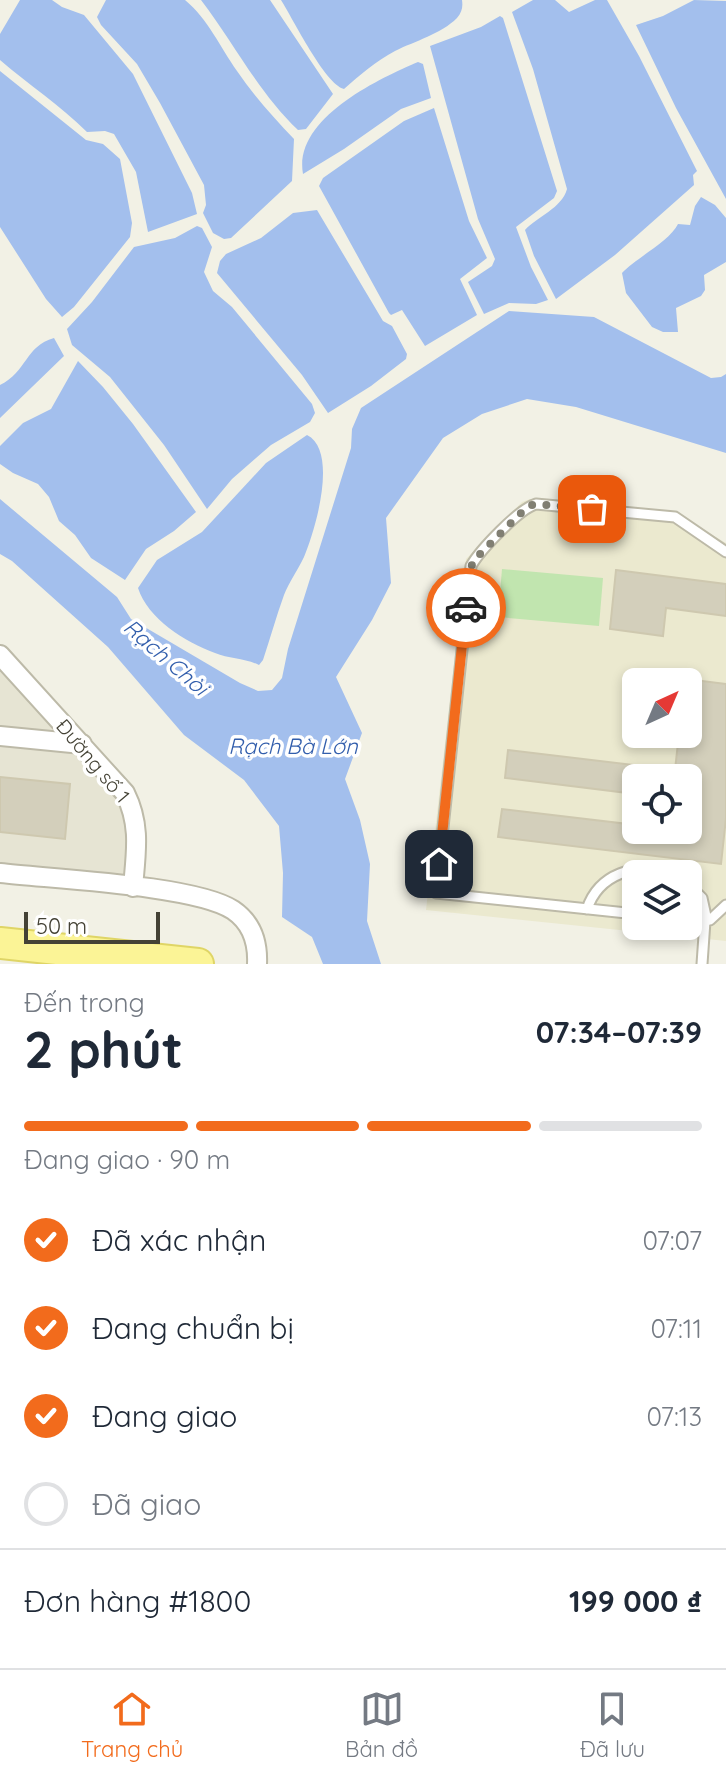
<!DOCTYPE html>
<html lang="vi">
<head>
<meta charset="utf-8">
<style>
	body { margin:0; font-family:Quicksand,sans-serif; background:#f2f2f3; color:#1f2937; height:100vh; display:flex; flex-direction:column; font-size:30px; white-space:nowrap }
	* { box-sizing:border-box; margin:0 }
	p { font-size:26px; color:#747a83 }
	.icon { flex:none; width:44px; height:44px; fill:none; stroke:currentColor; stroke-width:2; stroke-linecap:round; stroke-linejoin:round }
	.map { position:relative; height:964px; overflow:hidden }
	.panel { display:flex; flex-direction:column; background:#fff; flex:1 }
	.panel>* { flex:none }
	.needle { width:52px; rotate:44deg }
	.buttons { position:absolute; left:622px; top:668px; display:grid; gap:16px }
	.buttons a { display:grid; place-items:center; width:80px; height:80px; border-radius:12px; background:#fff; box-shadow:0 4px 12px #0003; font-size:40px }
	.scale { position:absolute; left:24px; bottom:20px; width:136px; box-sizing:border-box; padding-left:8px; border:4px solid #444235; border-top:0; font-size:22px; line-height:28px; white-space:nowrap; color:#444235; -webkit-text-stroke:6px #fff; paint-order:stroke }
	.pin { position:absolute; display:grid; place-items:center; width:68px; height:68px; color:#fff; margin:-34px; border-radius:16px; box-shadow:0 4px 12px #0006 }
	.courier { position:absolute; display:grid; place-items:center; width:80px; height:80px; margin:-40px; border:6px solid #f26b1c; border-radius:50%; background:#fff; color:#222; box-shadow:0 2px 10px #0007 }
	.summary em { font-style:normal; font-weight:700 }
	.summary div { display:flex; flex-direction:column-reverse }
	.summary { display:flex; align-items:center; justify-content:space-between; height:136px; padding:0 24px }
	h1 { font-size:52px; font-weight:700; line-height:60px }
	.bar { display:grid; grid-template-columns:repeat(4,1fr); gap:12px 8px; align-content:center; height:96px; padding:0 24px }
	.bar i { height:10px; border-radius:6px; background:#e0e1e3 }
	.bar .on { background:#f26b1c }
	.bar p { grid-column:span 4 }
	.line { display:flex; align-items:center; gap:20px; padding:0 24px; border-top:2px solid #e0e1e3 }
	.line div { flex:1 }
	ol { padding:0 24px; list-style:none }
	li { display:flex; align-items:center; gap:24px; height:88px }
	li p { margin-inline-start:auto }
	li .icon { padding:8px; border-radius:50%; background:#f26b1c; color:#fff; stroke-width:4 }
	li:last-child { color:#747a83 }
	li i { width:44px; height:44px; border:4px solid #e0e1e3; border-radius:50% }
	.tab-bar { display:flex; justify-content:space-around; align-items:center; height:112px; border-top:2px solid #e0e1e3; background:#fff; font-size:22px; color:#747a83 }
	.tab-bar a { display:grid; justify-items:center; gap:4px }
	.tab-bar .on { color:#f26b1c }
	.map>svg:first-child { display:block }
</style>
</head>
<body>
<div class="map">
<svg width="726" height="964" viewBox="0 0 726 964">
	<rect width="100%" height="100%" fill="#f2f1e5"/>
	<path fill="#e6e4d3" d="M0 645 130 789 142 809 146 837 141 882 0 867Z"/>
	<path fill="#ebe9cf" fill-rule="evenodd" d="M530 499 675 513 726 543V941L426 910 466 559 522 502ZM636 682H688V734H636ZM636 778H688V830H636ZM636 874H688V926H636Z"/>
	<path fill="#c1e5af" d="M502 569 603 578 599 626 498 617Z"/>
	<path fill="#a3bfed" d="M20 0H52L62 7 84 15 133 74 192 193 197 214 148 232 136 172 114 134 105 131 87 132C60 105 29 85 0 60V34Z
		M106 0H185C208 19 220 47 237 71 254 96 274 118 294 139L292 181 231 238 224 239 213 233 203 213 206 205 204 185 160 103 137 64 101 25 97 17Z
		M201 0H270L333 94 306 129 298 130C258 92 234 43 201 0Z
		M281 0H462C463 7 462 12 457 18 441 34 415 41 395 51 376 61 360 75 344 89 325 84 293 19 281 0Z
		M533 0H555L569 12 595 0H607L639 56 697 171 693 175 694 185 615 255 556 299 534 256 525 230C537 217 562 208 567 189L533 69 512 12Z
		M694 0 726 1V199L676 108 636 25 663 16Z
		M500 16 503 18 557 191 554 198 516 227 531 267 548 300 536 304 509 303 484 314 468 282 492 266 495 259 478 219 430 46 481 27Z
		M418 62 423 64 431 98 401 109 344 149 303 174C293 119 378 79 418 62Z
		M0 71 86 140 103 144 120 159 132 223 130 237 74 307 62 317 46 299 0 227Z
		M434 108 469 221 487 258 460 279 477 315 425 346 402 310 391 315 389 313 319 186 323 178 404 121Z
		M701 197 715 205 726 218V262L704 275 705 290 701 296 676 308 678 332H663L652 327 626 293 622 273C636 258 670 241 678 224L690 225 695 206Z
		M317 210 383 321 392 326 407 354 406 359 371 386 328 413 302 375 217 273 220 261 226 254 261 238 293 213Z
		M197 226 202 228 212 247 204 272 213 291 232 307 312 404 315 413 310 422 271 445 232 479 207 509 164 445 110 377 72 345 67 329 92 302 134 247 175 238Z
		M509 311 594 317 711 378 721 377 726 374V453L576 407 527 399 482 414 443 438 386 518 391 583 372 620 336 677 362 733 345 779 360 820 370 864 367 921 381 964H323L312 937 282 917 283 873 279 826 244 780 184 735 108 647 12 561 0 554V499L117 597 131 619 240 683 258 691 272 690 282 678 288 649 351 448 352 429 361 408Z
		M54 338 64 356 0 418V385C27 372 25 346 54 338Z
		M78 361 103 387 133 424 196 512 174 531 146 549 125 580 91 558 75 535 59 521 49 497 38 484 13 473 0 464V446L23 423 51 409Z
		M307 435C339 451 315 531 304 557 298 570 289 582 284 595 276 617 270 639 263 660L259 665C245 658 229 659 215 653 185 642 148 619 138 588L157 560 202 532 266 463Z"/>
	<path fill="#d3cfbb" stroke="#cec8af" stroke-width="2" d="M616 570 726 584V616L666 608 663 636 610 629Z
		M686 679 726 684V818L721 864 498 837 502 809 636 825V830L687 831 690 800H688V778H636V794L505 778 508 750 675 770 679 734H688V682Z
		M0 777 70 784 65 839 0 832Z"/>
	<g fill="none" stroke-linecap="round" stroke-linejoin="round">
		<g stroke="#bdbaa8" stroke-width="13">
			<path id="service" d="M688 884 702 898 707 921
				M587 909C599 874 635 862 668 874
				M636 914 436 893 471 566C480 550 519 509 536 504L675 517 726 552
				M688 920H710L726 905
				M702 964 705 921"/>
		</g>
		<g stroke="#bdbaa8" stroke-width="22">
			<path id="minor" d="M0 655 125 793C141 825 136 852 133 887
				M0 736 82 744
				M0 873C51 879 195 885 233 910 252 923 258 943 257 964"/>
		</g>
		<g stroke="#dfd566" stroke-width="34">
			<path id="primary" d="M0 943 198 964"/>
		</g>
		<use href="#service" stroke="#fff" stroke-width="9"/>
		<use href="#minor" stroke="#fff" stroke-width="18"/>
		<use href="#primary" stroke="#fbf496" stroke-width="30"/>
	</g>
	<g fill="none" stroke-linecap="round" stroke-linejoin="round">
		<path stroke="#817f73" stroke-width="8" stroke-dasharray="0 14.4" d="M466 608 470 570 474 560 528 506 536 504 592 509"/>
		<path stroke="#f26b1c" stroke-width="10" d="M439 864 466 608"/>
	</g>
	<g text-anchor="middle" stroke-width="7" stroke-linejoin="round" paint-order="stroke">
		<g font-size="20" fill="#444235" stroke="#fff">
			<text transform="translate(93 761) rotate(50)" y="7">Đường số 1</text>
		</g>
		<g font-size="22" font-style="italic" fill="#325eac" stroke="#fff">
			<text transform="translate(166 657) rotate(41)" y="8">Rạch Chòi</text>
			<text x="293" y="754">Rạch Bà Lớn</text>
		</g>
	</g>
</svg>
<div class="buttons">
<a><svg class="needle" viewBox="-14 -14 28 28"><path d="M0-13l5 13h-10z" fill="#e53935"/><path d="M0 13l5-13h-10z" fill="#747a83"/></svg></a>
<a><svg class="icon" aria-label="locate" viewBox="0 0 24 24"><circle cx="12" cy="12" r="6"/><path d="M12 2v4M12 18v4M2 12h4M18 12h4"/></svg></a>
<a><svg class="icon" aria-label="layers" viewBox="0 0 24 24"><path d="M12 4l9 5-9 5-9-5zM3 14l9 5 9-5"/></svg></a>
</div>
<div class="scale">50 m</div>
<div class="pin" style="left:592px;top:509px;background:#ea580c"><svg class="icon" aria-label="bag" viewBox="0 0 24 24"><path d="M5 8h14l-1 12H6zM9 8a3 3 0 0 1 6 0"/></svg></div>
<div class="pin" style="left:439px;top:864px;background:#1f2937"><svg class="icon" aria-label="home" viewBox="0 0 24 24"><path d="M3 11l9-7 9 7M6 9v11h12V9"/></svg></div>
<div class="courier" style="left:466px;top:608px"><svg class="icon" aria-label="car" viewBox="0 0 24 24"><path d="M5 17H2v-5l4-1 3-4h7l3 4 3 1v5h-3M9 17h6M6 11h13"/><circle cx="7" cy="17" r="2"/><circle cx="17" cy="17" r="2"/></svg></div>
</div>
<section class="panel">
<div class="summary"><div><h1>2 phút</h1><p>Đến trong</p></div><em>07:34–07:39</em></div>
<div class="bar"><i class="on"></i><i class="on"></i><i class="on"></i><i></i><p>Đang giao · 90 m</p></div>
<ol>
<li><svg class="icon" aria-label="check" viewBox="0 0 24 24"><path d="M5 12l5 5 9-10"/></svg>Đã xác nhận<p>07:07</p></li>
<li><svg class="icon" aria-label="check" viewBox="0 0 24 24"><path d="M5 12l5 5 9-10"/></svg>Đang chuẩn bị<p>07:11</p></li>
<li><svg class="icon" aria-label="check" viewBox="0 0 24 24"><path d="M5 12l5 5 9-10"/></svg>Đang giao<p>07:13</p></li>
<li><i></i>Đã giao</li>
</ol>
<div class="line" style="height:104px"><div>Đơn hàng #1800</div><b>199 000 ₫</b></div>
</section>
<nav class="tab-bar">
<a class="on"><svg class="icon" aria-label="home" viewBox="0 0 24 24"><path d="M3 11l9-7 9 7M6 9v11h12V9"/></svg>Trang chủ</a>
<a><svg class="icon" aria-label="map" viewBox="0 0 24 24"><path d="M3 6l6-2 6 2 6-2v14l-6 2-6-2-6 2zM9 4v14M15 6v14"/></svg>Bản đồ</a>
<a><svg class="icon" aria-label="saved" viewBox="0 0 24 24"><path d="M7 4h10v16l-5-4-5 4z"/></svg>Đã lưu</a>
</nav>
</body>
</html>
